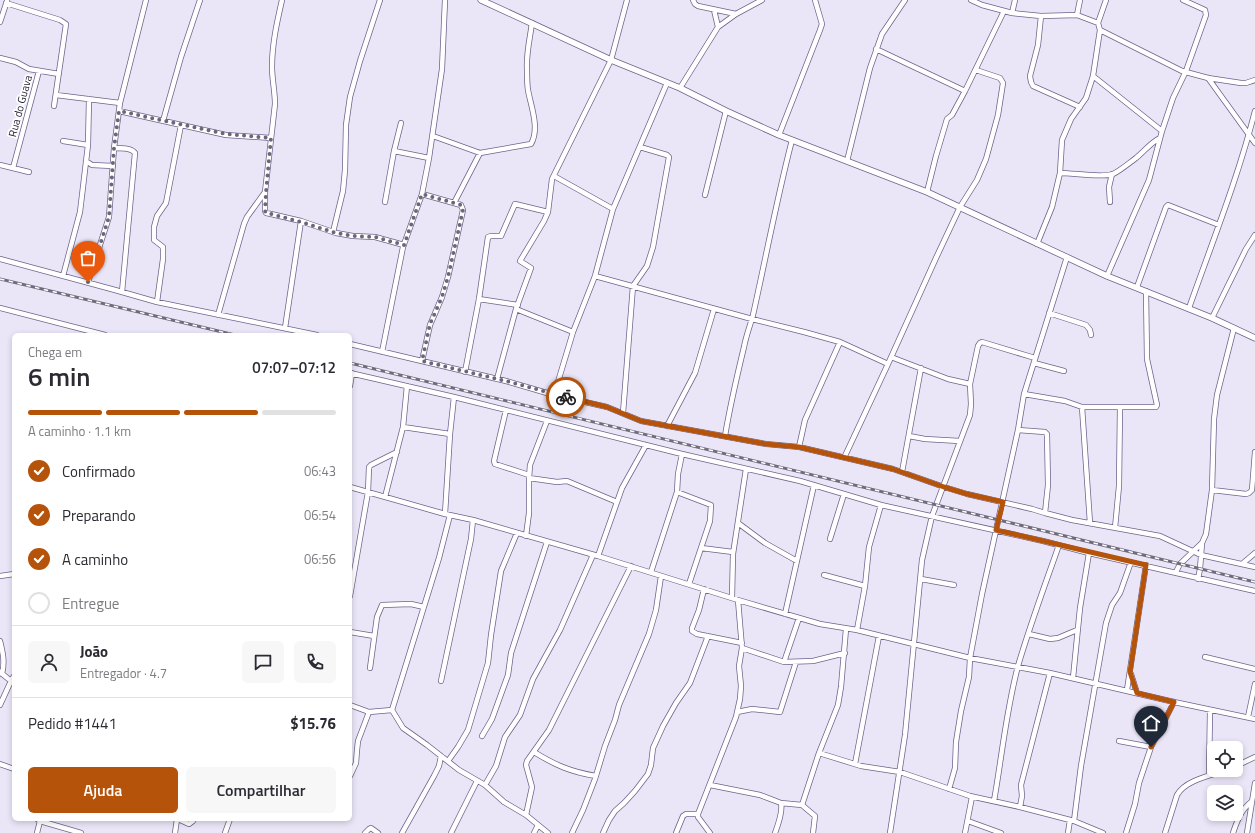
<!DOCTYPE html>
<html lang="pt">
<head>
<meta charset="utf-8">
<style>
	body { margin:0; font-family:"Titillium Web",sans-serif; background:#f7f7f7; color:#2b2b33; height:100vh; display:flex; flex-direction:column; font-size:15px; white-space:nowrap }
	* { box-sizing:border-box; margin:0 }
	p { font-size:13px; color:#7c7c81 }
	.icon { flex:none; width:22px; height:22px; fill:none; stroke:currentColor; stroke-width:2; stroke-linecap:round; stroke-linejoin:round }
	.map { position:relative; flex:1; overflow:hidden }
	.sheet { position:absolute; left:12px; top:333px; width:340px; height:488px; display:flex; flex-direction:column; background:#fff; border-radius:6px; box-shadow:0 2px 6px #0003 }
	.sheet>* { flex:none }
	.buttons { position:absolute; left:1207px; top:741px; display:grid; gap:8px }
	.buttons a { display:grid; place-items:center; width:36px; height:36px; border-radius:6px; background:#fff; box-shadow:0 2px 6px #0003; font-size:20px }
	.pin { position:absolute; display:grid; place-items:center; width:34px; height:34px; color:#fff; margin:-41px -17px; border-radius:50% 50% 50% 0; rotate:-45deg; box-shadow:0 0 4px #0007 }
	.pin .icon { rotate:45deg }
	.courier { position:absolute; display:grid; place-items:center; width:40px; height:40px; margin:-20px; border:3px solid #b45309; border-radius:50%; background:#fff; color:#222; box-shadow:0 1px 5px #0007 }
	.head em { font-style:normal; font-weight:600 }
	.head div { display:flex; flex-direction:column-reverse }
	.head { display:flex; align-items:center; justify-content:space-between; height:68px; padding:0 16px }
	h1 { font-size:26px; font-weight:600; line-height:30px }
	.bar { display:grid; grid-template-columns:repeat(4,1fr); gap:6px 4px; align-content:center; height:48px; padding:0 16px }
	.bar i { height:5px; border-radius:3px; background:#e1e1e2 }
	.bar .selected { background:#b45309 }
	.bar p { grid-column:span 4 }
	.line { display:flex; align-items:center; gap:10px; padding:0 16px; border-top:1px solid #e1e1e2 }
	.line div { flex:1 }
	.round { display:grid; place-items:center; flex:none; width:42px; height:42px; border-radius:6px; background:#f7f7f7 }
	ol { padding:0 16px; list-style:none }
	li { display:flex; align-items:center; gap:12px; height:44px }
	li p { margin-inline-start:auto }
	li .icon { padding:4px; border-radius:50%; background:#b45309; color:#fff; stroke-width:4 }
	li:last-child { color:#7c7c81 }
	li i { width:22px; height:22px; border:2px solid #e1e1e2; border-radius:50% }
	.cta { display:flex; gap:8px; margin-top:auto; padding:8px 16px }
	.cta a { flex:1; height:46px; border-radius:6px; background:#b45309; color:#fff; font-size:16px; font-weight:600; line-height:46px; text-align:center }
	.cta a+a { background:#f7f7f7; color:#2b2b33 }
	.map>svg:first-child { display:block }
</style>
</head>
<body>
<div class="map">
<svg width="1255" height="833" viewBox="0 0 1255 833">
	<rect width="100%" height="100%" fill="#eae6f8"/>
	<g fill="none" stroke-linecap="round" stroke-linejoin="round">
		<g stroke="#6e638b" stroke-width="6">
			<path id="minor" d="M282 0C277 22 272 44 272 67 272 79 275 92 275 104L265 192V211L266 213 271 214 301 221 336 233 353 236 375 237 404 245
				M693 0 695 4 698 6 736 14
				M971 0 982 5 1012 13 1041 16 1077 15 1098 23
				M6 3 60 20 66 24 54 106
				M714 10 718 27
				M1012 13 1015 0
				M1077 15 1080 0
				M1041 16 1038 45 1030 76 1031 82 1033 86 1080 107
				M0 22 7 1
				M1100 30 1182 71 1208 78 1241 83H1246L1255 80
				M876 49 965 91 1004 11
				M0 58 16 62 29 69 59 74
				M1093 76 1162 131
				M1208 78 1255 143
				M680 88 718 27 736 14 762 0
				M56 95 120 103
				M119 111 226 135 271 138
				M163 121 181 57 200 0
				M779 135 820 30 822 24 815 0
				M433 136 480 153 531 144C540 128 531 107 528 90 527 84 527 76 527 69 526 54 530 38 532 23
				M63 141 88 145
				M114 148C121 149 131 147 135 153L122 292
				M394 151 429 158
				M86 161 92 165 113 166
				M847 161 870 68 882 34 905 0
				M0 165 29 172
				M13 168 39 71
				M1060 173C1073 173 1101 178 1113 174 1121 170 1129 163 1136 158 1145 151 1150 143 1160 138
				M554 176 613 209
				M927 192 936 156 947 119 952 115 965 91
				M705 195 726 111
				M385 202 394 151 401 123
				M1110 202 1109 187 1112 174
				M454 203 480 153
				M333 232 343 191 345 170 346 125 350 97 360 61 380 0
				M1037 244 1052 207 1060 173 1062 140 1071 119 1086 98 1093 76 1100 30 1098 23 1106 0
				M0 259 115 290 157 302 317 335
				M63 276 80 212 88 145 89 99
				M595 276 752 319 804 332 840 342 888 364
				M1107 276 1149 180 1162 131 1173 98 1186 71 1206 15 1205 10 1183 0
				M88 282 109 217 114 148 120 103 146 0
				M1137 287 1166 207 1168 205 1219 225
				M479 299 518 305
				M157 302 163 259V247L154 240V227L157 216 166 203 181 125
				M0 308 105 335
				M1189 308C1212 243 1238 178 1255 111
				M516 309 573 332
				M1049 313 1086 325 1090 330 1091 335
				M218 315 244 224 247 217 265 192
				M1212 318 1246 249 1255 235
				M285 328 301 221
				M350 344 506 381 554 395 607 407 641 421 766 444 799 447 893 469 944 487 967 494 1032 509 1045 513 1072 520 1160 536 1201 555 1255 567
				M382 352 403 247 422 194 429 158 442 69 445 0
				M891 357 948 379 970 384
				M422 361 430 325 442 297 448 277 463 210 461 205 422 194
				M1034 363 1064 371
				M465 372 479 299 488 237 491 236H501L515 204 548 212
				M350 373 454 397 682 454 800 481 881 505 1043 541 1089 553 1255 591
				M497 379 516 309 531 268 520 261 544 221 548 212 552 179 611 60 627 0
				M350 386 352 373
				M1024 394 1065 401 1082 407H1156L1157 405 1147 359 1146 291
				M554 395 573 332 595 276 613 209 667 83
				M1082 407 1090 523
				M506 410 494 461 495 464 529 475
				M623 413 633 286 647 266 653 247 669 157 667 155 640 147
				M667 426 695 373 714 309
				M403 427 450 434
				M1018 430 1045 432 1047 434 1048 485 1045 513
				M725 436C730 406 737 376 744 347 746 336 750 326 753 315 766 257 777 198 792 140
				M909 436 925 439 960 441
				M799 447 805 420 840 342
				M844 458 888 364 936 258 960 207 977 180 986 159 998 115 1003 83 1000 78 976 70
				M902 472 921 368
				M529 478 557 482 567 481 617 502
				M350 487 445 514 473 520 598 556 738 600 820 624 857 630 970 658 1050 673 1174 702 1255 719
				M1212 490 1246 494 1249 493 1252 490 1255 452
				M677 492 711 505 710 521 689 584
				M385 497 403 427 407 386
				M445 514 450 434 454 397
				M450 515 439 558 392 710 403 728 427 745 459 770 485 785 504 802 526 815 548 833
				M738 523 765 543 797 561
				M1115 528 1119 486 1120 407
				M526 536 529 513V478L530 465 547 421
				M830 539 844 494
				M701 548 733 552
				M598 556 622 488 646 445
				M1242 564 1255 553
				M651 572 677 492 678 474 682 454
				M1176 572 1180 564 1202 543 1206 534 1212 490 1214 419 1217 395 1234 328
				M824 575 865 586
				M0 576 14 574
				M921 579 954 585
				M1198 579 1200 569 1202 543
				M704 589 699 610 692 628V631L697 634 742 643
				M350 596 368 492 369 467 371 465 397 452
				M732 598 733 554 746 469
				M785 614 814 485
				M857 630 865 586 869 547 881 505
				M350 632 374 636
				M1029 634 1050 639 1058 638 1077 630
				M0 641C3 653 5 662 2 674
				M742 648 784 662 813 661 845 653
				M1205 657 1255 669
				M784 662 799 618
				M370 668 377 617 382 605 411 604 424 607
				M0 672 11 681 0 705
				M1131 674 1137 693
				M14 676 11 681 14 683
				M1073 678 1080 608 1089 553
				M441 681 471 539 473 520
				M1127 690 1146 565
				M350 705 369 712 392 710
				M737 712 752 709 780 712 796 662
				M1248 717 1255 684
				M482 736 492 719 508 675 511 653 547 542
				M1119 741 1151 747
				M534 752C555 765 571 772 596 776
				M819 753 861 766 900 772 970 796 1020 807 1074 821 1103 833
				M448 761 458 747 468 730 488 663 491 635 501 571 517 533
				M0 764 14 769
				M855 764 879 636
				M1236 766 1255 757
				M1209 775 1210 710
				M350 776 356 763 357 750 358 741 369 712
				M485 785 496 766 505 737 520 715 533 679 560 630 593 555
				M710 785 760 795 781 803 802 805 815 816 813 833
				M949 789 955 768 956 742 961 711 969 677 970 658 982 594 1018 430 1024 394 1067 257
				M994 801C1002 756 1006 711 1018 666 1030 625 1045 585 1059 545
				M802 805 819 753 838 705 841 687 846 629
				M1020 807 1022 796 1021 785 1050 673
				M526 815 532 787 526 765 527 761 549 730 631 566
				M178 819 189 824 193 821 194 819
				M40 821 81 833
				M968 821 1001 833
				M1074 821 1081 766 1106 623 1112 605 1120 593 1131 562
				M37 833 40 821 37 819
				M175 833 177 819
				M225 833 230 819
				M365 833 369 829 371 828 378 833
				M402 833 434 776 439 766 441 756
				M451 833 477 781
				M534 833 538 825
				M572 833 583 810 595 779 605 746 615 720 619 705 649 634 656 610 661 576
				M603 833 609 820 615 811 624 803 635 791 648 774 651 765 653 748 663 726 676 703 690 683 708 636
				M676 833 683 816 686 814H698
				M710 833 698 817V814L736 717 740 699 741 686 739 666 742 648 738 600
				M775 833C778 825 783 812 781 803
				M890 833 905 735 922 560 932 516 970 415 971 404 970 384 978 346 980 343 982 342 1035 358
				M965 833 972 797
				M1068 833 1070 820
				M1126 833 1135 804 1139 783 1151 747 1174 702
				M1165 833 1177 795C1185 780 1212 775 1227 770
				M1233 833C1237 821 1241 810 1251 802
				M1247 833 1255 783"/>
		</g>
		<g stroke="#6e638b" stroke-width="7">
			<path id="tertiary" d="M481 0 611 60 680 88 726 111 779 135 927 192 1107 276 1212 318 1255 338"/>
		</g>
		<use href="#minor" stroke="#fff" stroke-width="4.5"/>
		<use href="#tertiary" stroke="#fff" stroke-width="5.5"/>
		<g stroke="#706c7d" stroke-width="3">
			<path id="rail" d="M0 279 235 335
				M350 363 1255 582"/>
		</g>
		<use href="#rail" stroke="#fff" stroke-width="1.5" stroke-dasharray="4.5" stroke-linecap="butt"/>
	</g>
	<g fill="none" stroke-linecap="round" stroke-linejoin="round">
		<path stroke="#6b6778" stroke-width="4" stroke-dasharray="0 7.2" d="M88 282 109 217 114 148 119 111 226 134 271 138 266 192 265 211 266 213 271 214 301 222 336 233 353 236 375 237 404 245 422 194 461 205 463 210 448 277 442 297 430 324 422 361 506 381 566 397"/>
		<path stroke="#b45309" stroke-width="5" d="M566 397 607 407 641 421 766 444 799 447 893 469 944 487 967 494 1003 502 996 530 1146 565 1130 672 1137 693 1174 702 1151 747"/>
	</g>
	<g text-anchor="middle" stroke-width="3.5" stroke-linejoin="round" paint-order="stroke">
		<g font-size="11" fill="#262233" stroke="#fff">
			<text transform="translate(20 106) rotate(-75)" y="4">Rua do Guava</text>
		</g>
	</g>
</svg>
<div class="buttons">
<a><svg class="icon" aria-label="locate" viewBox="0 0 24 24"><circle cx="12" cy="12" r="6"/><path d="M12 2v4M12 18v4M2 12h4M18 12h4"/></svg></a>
<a><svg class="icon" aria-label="layers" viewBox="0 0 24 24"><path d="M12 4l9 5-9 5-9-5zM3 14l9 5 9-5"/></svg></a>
</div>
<div class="pin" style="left:88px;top:282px;background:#ea580c"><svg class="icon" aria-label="bag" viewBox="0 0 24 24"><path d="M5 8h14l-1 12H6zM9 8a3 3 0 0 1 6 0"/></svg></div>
<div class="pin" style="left:1151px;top:747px;background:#1f2937"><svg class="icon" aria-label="home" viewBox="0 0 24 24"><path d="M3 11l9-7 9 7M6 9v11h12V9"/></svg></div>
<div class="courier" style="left:566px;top:397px"><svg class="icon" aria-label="bike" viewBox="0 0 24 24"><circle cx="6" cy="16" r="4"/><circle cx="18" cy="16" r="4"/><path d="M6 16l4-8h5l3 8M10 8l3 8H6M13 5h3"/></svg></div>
<section class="sheet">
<div class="head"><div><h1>6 min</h1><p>Chega em</p></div><em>07:07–07:12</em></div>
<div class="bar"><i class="selected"></i><i class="selected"></i><i class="selected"></i><i></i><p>A caminho · 1.1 km</p></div>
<ol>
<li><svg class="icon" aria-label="check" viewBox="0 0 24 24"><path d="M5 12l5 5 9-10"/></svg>Confirmado<p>06:43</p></li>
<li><svg class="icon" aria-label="check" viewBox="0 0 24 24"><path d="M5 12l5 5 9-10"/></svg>Preparando<p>06:54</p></li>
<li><svg class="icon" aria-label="check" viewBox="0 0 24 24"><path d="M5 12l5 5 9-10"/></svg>A caminho<p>06:56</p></li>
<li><i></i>Entregue</li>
</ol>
<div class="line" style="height:72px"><a class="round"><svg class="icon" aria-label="person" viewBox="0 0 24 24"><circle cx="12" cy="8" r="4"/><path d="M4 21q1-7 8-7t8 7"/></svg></a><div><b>João</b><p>Entregador · 4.7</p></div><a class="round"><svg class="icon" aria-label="chat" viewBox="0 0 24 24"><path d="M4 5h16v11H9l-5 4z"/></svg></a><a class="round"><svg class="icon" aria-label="phone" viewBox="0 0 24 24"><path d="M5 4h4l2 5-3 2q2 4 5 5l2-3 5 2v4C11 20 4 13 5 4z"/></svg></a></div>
<div class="line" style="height:52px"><div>Pedido #1441</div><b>$15.76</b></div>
<div class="cta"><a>Ajuda</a><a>Compartilhar</a></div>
</section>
</div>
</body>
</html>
